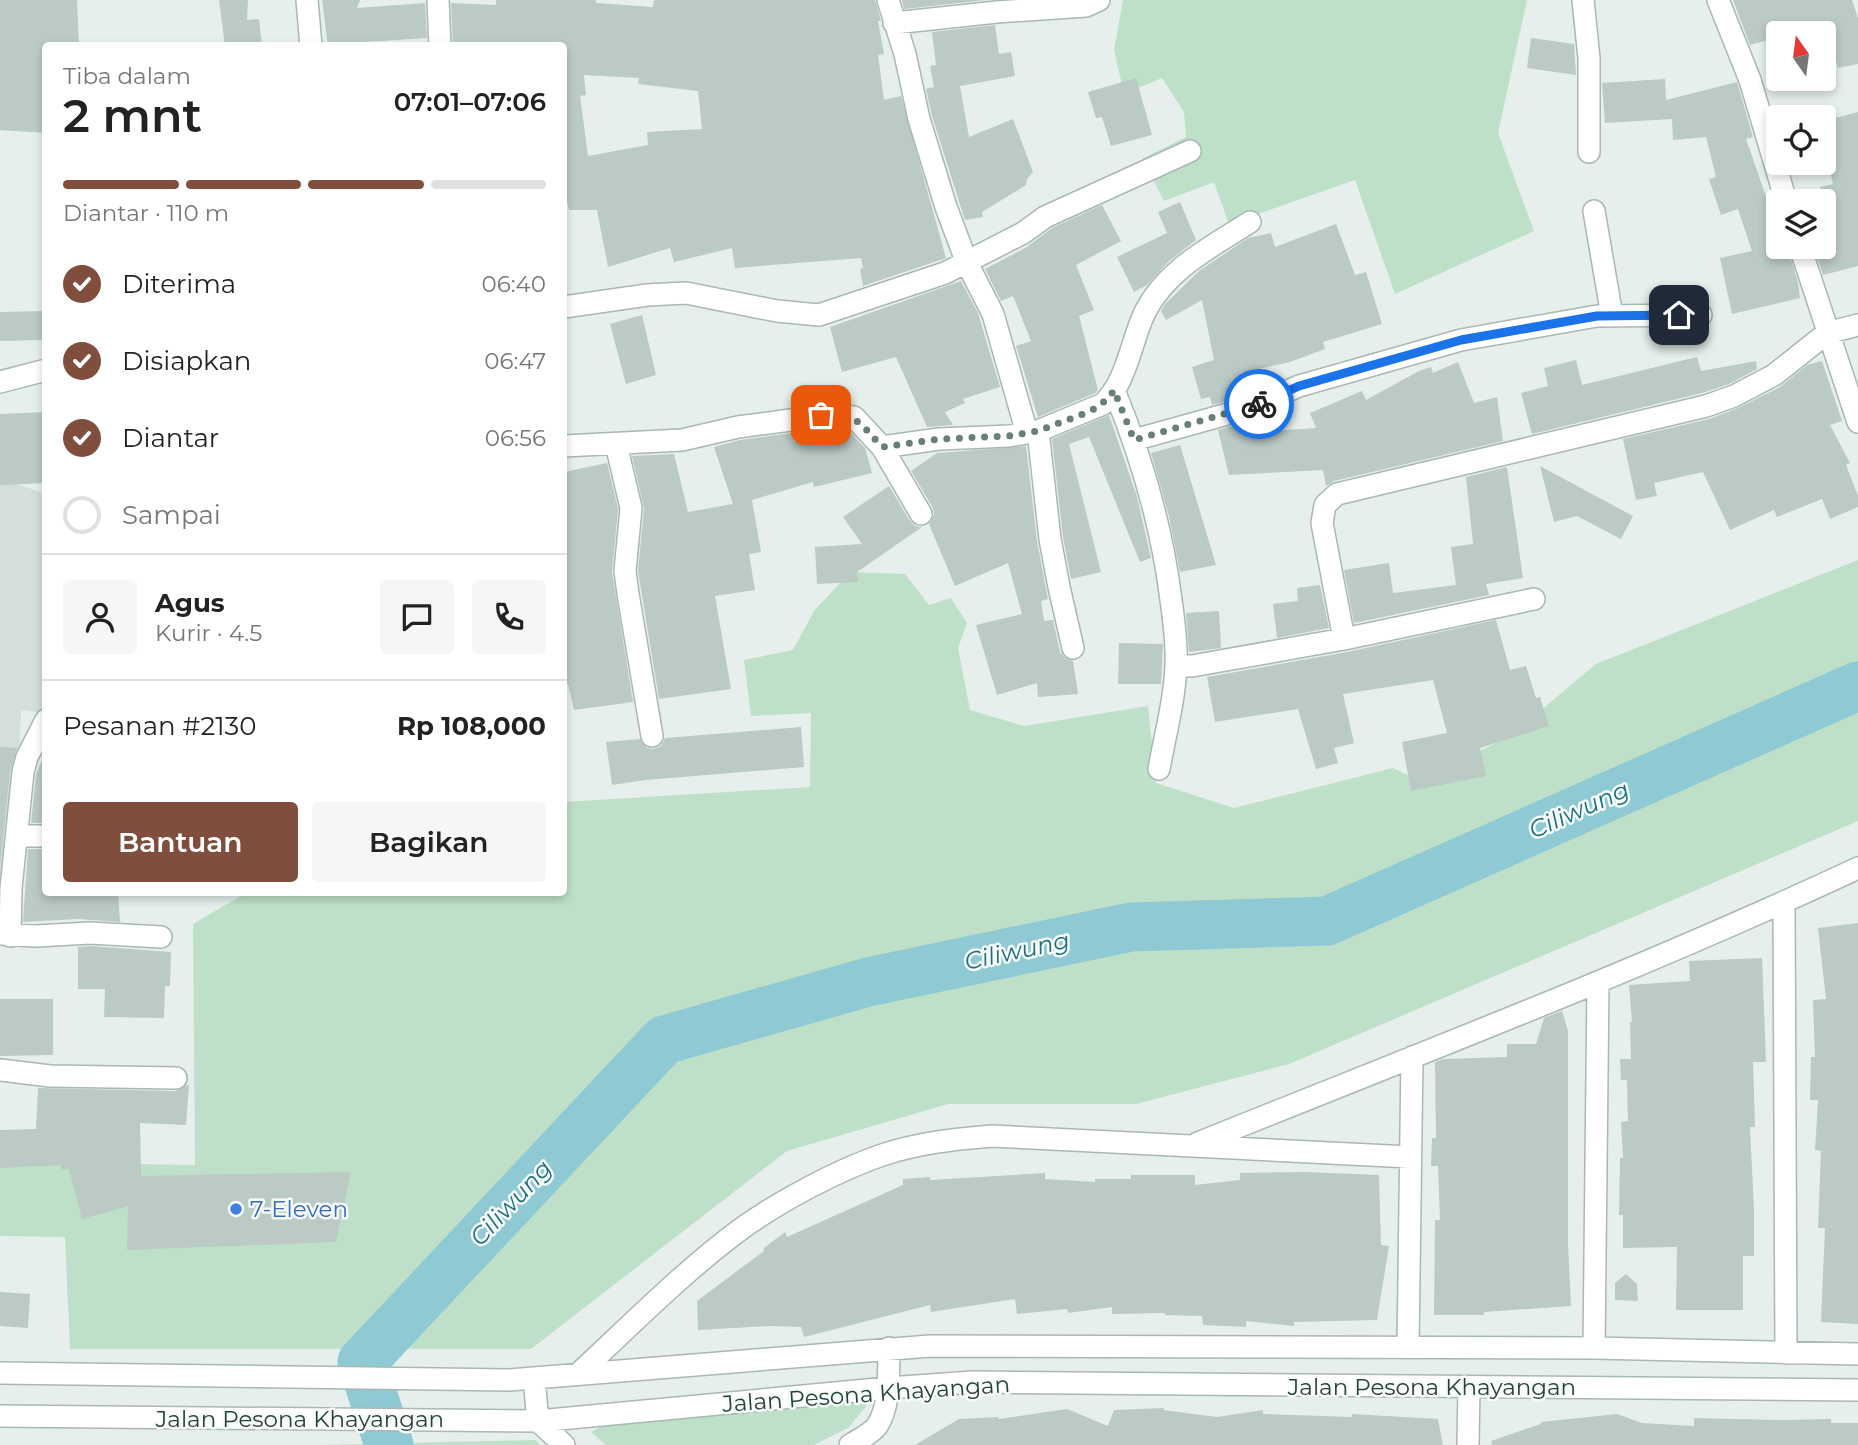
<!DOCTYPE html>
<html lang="id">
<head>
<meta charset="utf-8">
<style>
	body { margin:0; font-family:Montserrat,sans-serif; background:#f6f6f6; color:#222; height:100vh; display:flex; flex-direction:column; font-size:26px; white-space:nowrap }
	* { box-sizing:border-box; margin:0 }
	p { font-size:23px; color:#767676 }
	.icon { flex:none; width:38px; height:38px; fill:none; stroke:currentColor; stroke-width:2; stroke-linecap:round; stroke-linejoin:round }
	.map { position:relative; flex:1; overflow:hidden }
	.details { position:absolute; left:42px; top:42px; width:525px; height:854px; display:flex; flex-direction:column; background:#fff; border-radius:7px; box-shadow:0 4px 10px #0003 }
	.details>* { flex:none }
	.needle { width:46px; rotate:346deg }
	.controls { position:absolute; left:1766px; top:21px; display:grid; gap:14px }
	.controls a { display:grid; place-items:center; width:70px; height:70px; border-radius:7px; background:#fff; box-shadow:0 4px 10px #0003; font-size:35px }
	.pin { position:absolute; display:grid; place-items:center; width:60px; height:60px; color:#fff; margin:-30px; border-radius:14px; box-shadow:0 4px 10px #0006 }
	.courier { position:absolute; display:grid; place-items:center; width:70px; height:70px; margin:-35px; border:5px solid #1a73e8; border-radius:50%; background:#fff; color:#222; box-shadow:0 2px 9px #0007 }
	.headline em { font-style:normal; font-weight:600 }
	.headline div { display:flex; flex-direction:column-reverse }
	.headline { display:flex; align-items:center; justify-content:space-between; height:119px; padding:0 21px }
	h1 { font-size:46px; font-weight:600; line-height:52px }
	.bar { display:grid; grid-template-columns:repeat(4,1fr); gap:10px 7px; align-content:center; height:84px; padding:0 21px }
	.bar i { height:9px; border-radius:5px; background:#e0e0e0 }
	.bar .on { background:#804e3d }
	.bar p { grid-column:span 4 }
	.line { display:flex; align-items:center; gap:18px; padding:0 21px; border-top:2px solid #e0e0e0 }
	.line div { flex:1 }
	.round { display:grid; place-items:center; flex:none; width:74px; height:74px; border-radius:7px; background:#f6f6f6 }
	ol { padding:0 21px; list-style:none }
	li { display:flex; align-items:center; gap:21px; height:77px }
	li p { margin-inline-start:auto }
	li .icon { padding:7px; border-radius:50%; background:#804e3d; color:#fff; stroke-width:4 }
	li:last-child { color:#767676 }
	li i { width:38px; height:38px; border:4px solid #e0e0e0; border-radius:50% }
	.primary-button { display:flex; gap:14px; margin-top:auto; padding:14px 21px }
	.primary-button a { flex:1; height:80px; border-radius:7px; background:#804e3d; color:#fff; font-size:28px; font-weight:600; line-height:80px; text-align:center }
	.primary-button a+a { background:#f6f6f6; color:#222 }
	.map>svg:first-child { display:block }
</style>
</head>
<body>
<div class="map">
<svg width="1858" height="1445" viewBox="0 0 1858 1445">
	<rect width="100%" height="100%" fill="#e6efeb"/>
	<path fill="#d4dfda" d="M0 478 46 494 45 713 21 710 12 915 0 914Z"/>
	<path fill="#bfe0c8" d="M1123 0H1527L1498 133 1534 231 1395 294 1355 180 1229 224 1214 182 1164 201 1142 159 1186 137 1184 112 1162 78 1124 94 1114 50Z
		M1858 560V821L1289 1064 1136 1104H948L787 1151 531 1349H70L65 1237 0 1236V1162L195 1165 193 924 246 893 564 892V802L810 787 811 713 751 716 744 660 793 650 814 611 850 572 905 574 929 605 951 598 967 623 958 648 970 710 1024 726 1148 706 1156 783 1234 808 1393 768 1420 781 1512 735 1596 664Z
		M876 1394 848 1428 814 1445H606L591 1432 613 1421Z
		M535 1440 541 1445H321Z"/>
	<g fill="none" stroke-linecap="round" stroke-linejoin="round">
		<path stroke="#8ec9d4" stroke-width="49" d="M389 1445 362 1362 664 1040 868 982 1131 927 1327 921 1858 686"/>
	</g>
	<path fill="#bbcac4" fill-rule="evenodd" d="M0 0H77L79 46H46V133L0 130Z
		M219 0H248L247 20 259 19 262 46H225Z
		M322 0H360L357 8 425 3 427 38 363 42V46H328Z
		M496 0H596V3L653 7 654 0H875L881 21H878L884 54 878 55 884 100 901 96 946 258 863 286 860 269 863 268 861 258 735 268 732 248 674 262 670 248 608 267 597 210H569L564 189V46H453L451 3 496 5ZM584 75 639 78 638 84 698 91 702 129 647 132 648 145 588 156 580 96 586 95Z
		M902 0H986L904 9Z
		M1733 0H1852L1858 18V64L1838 68 1825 23 1791 33H1778V37L1750 45Z
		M995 25 999 54 1011 52 1015 76 960 86 969 137 1013 119 1033 172 1027 179 1026 185 982 212 983 217 965 220 932 116 926 89 934 87 930 66 936 65 932 32Z
		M1531 38 1574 44 1576 75 1527 68Z
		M1136 78 1152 135 1111 146 1102 117 1096 118 1088 92Z
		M1665 79 1666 100 1737 82 1753 137 1746 139 1769 205 1773 203 1778 211V247H1787L1798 282 1800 298 1732 314 1720 258 1752 251 1738 209 1721 215 1709 179 1716 177 1706 137 1673 140 1672 119 1605 123 1602 83Z
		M1858 112V266L1823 275 1814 247H1824V239L1833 237 1820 187 1833 184 1824 145V121Z
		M1180 202 1196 240 1168 262 1147 285 1134 292 1117 257 1167 233 1158 212Z
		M1102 205 1121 241 1076 265 1094 310 1079 316 1098 390 1095 393 1038 417 1016 346 1031 341 1013 296 1001 301 985 269 1027 247 1052 228Z
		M1336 224 1355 275 1366 272 1382 324 1323 342 1325 349 1290 362 1241 373 1245 396 1212 405 1210 397 1201 399 1192 367 1214 360 1202 300 1166 320 1161 311 1165 304 1199 271 1248 238 1271 233 1275 247Z
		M961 281 978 313 1000 387 963 399 965 403 945 412 953 425 927 427 896 357 842 372 830 327Z
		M46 311V340L0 341V312Z
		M642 315 656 375 626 384 610 324Z
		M1697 357 1701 371 1756 361 1757 369 1729 384 1702 393 1532 434 1521 393 1548 386 1544 368 1576 360 1582 385Z
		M1822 361 1842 421 1830 425 1850 463 1846 465 1858 496V507L1830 519 1822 499 1777 517 1774 510 1730 530 1703 472 1654 483 1657 496 1636 500 1623 439 1709 419 1738 408 1780 387 1807 365Z
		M1458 362 1474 403 1497 397 1503 441 1334 481 1326 486 1323 470 1229 475 1218 430 1252 421 1255 432 1316 428 1310 413 1362 391 1366 400 1419 371 1431 367 1433 373Z
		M46 412V483L0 485V414Z
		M1109 415 1137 497 1151 558 1140 562 1089 437 1069 444 1101 572 1071 579 1063 537 1052 439Z
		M848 430 865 448 872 473 814 487 813 482 752 500 761 552 749 554 755 590 715 596 731 689 659 699 638 571 644 509 632 456 674 454 688 512 733 504 714 447 740 440 792 433 794 442Z
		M1180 445 1216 565 1180 572 1169 516 1151 453Z
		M1026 446 1037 541 1048 599 1041 601 1044 621 1053 620 1060 652 1064 657 1073 661 1078 694 1038 697 1037 683 997 695 976 625 1022 614 1008 563 955 586 929 524 934 515 933 508 911 471 937 453Z
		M607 463 618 509 612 572 633 702 574 710 568 684 564 685V472Z
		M1540 466 1633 516 1621 539 1577 516 1554 522Z
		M1507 467 1523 578 1486 584 1489 595 1354 623 1344 570 1389 563 1393 593 1456 585 1451 547 1473 544 1466 477Z
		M889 486 910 521 915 526 922 527 857 572 858 582 817 584 815 547 862 544 843 517Z
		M1320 585 1329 628 1277 638 1273 604 1298 601 1297 588Z
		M1219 611 1221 648 1189 652 1186 613Z
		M1496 620 1510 670 1526 666 1536 698 1540 697 1549 726 1480 748 1486 776 1411 791 1402 742 1447 733 1433 680 1343 694 1354 743 1334 748 1338 763 1316 769 1298 709 1215 722 1207 677 1347 652Z
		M1119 643 1163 644 1161 684H1118Z
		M801 727 804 767 646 780 612 785 606 742 640 739 647 748 654 749 661 746 665 738Z
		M0 747 17 748 10 771 0 867Z
		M46 751V823H31L36 774Z
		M28 849H46V892H118L120 922 78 919 23 922Z
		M1858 923V1324L1821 1322 1825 1228H1818L1821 1151 1815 1150 1818 1100H1810L1811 1057H1815L1813 1000 1826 999 1818 928Z
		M90 946 171 952 170 986H165L164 1018 104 1017 105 989H78V947Z
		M1762 958 1766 1062H1753L1755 1127H1750L1754 1211V1256H1743V1310H1676L1677 1247 1623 1248V1215H1619L1620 1158H1623L1621 1122 1628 1121 1627 1080H1621L1620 1059H1631L1630 1022H1632L1629 985 1690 981 1689 961Z
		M0 999H53V1055L0 1056Z
		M1562 1011 1568 1031V1244L1571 1306 1484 1312V1315H1434L1435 1220H1440L1438 1166H1431L1432 1138H1436L1435 1062 1444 1059 1507 1057V1044H1536L1544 1018Z
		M187 1085H189L186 1125 140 1123 141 1176 351 1172 336 1242 127 1250 128 1206 82 1219 69 1169H61V1165L0 1168V1130L36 1129 38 1088 176 1091Z
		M1305 1172 1379 1175 1381 1245 1389 1246 1377 1320 1294 1322V1326L1246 1321V1327L1203 1325 1202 1316 1165 1315V1313L1112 1314V1307L1068 1313 1067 1309 1017 1314 1015 1299 931 1312 930 1305 804 1337 801 1327 769 1326 698 1330 697 1301 764 1251V1248L785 1232 787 1237 903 1185V1179L930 1177V1180L1045 1173V1179L1095 1182V1179H1131V1175H1195V1185L1240 1180V1173Z
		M1626 1274 1637 1284 1638 1301 1615 1300V1283Z
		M0 1292 30 1294 28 1328 0 1326Z
		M1164 1408 1163 1410 1217 1417 1263 1410V1414L1352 1417V1414L1438 1419 1443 1445H915L959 1419 998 1417 999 1419 1067 1409 1108 1426 1114 1410Z
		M1617 1414 1642 1423 1694 1426V1418L1785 1420 1831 1419V1423H1858V1445H1492L1491 1441 1541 1424V1422Z"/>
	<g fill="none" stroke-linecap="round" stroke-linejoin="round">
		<g stroke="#a8b8b2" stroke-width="24">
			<path id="street" d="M307 0 311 46
				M438 0 440 46
				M888 0 905 54 919 119 946 207 967 263 993 314 1027 433
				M1583 0 1589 58V152
				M1718 0 1750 80 1786 201
				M894 23 997 12 1086 6 1099 0
				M1594 211 1612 316
				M1800 247 1858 422
				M564 307 647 295 686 293 777 311 819 315 945 273 1023 233 1045 217 1190 151
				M0 382 46 370
				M1114 390C1142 458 1162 527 1171 600 1174 621 1177 643 1176 664 1175 699 1165 735 1159 769
				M1038 431 1050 539 1059 587 1073 648
				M1134 440 1249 408 1299 386 1461 340 1597 316 1701 315
				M616 444 631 508 625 571 628 594 652 736
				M564 446 682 440 738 427 835 414 854 417 882 447 921 514
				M882 447 939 439 1009 436 1038 431 1103 404C1127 382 1131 341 1145 312 1167 269 1211 247 1250 222
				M1344 639 1322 523 1325 505 1337 494 1706 406 1734 396 1774 375 1827 333 1858 325
				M1176 666H1192L1344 639 1534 599
				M17 836H46
				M1784 903 1786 1353
				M0 934 36 936 90 933 161 937
				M10 936 11 888 23 772 27 757 46 720
				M0 1070 50 1076 176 1078
				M1198 1143C1419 1054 1642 969 1858 868
				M1408 1347 1412 1057
				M1594 1348 1598 983
				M0 1373 509 1380 930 1346 1594 1348 1858 1354
				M578 1374C631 1325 683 1272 741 1229 780 1201 836 1171 882 1155 918 1143 955 1139 992 1136L1410 1157
				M534 1379 538 1421 564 1445
				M0 1416 538 1421 888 1388 973 1382 1858 1390
				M850 1445C858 1440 871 1434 877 1426 891 1405 888 1372 889 1348
				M1468 1445 1469 1387"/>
		</g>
		<use href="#street" stroke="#fff" stroke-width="21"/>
	</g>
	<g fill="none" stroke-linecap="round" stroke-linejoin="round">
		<path stroke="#687f78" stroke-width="7" stroke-dasharray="0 12.6" d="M821 415C856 412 860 423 882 447L939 439 1009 436 1038 431 1091 411 1109 398 1114 390 1134 440 1259 404"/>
		<path stroke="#1a73e8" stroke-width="9" d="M1259 404 1299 386 1461 340 1597 316 1679 315"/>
	</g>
	<circle fill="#3f7fe0" stroke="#f7fbf9" stroke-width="2.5" cx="236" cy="1209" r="7"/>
	<g text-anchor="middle" stroke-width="5" stroke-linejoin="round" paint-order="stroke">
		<g font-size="23" fill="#366cbe" stroke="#f7fbf9" text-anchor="start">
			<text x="250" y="1217">7-Eleven</text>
		</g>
		<g font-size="23" fill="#24423a" stroke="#f7fbf9">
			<text x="1432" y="1395">Jalan Pesona Khayangan</text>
			<text transform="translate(866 1394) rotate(-4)" y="8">Jalan Pesona Khayangan</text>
			<text x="300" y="1427">Jalan Pesona Khayangan</text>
		</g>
		<g font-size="24" font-style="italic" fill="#1c6f80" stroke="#f7fbf9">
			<text transform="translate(1579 810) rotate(-24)" y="8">Ciliwung</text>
			<text transform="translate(1017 951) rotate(-12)" y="8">Ciliwung</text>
			<text transform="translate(511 1203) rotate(-47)" y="8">Ciliwung</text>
		</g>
	</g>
</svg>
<div class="controls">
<a><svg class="needle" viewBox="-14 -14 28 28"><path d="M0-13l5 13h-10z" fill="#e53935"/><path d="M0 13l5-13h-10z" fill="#767676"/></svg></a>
<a><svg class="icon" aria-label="locate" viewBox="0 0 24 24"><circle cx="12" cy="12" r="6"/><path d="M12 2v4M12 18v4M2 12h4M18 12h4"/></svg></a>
<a><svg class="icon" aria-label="layers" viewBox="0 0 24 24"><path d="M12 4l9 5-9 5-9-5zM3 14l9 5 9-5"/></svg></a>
</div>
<div class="pin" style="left:821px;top:415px;background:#ea580c"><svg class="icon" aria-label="bag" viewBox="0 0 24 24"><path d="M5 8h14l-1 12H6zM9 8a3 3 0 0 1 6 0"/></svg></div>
<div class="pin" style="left:1679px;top:315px;background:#1f2937"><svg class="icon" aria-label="home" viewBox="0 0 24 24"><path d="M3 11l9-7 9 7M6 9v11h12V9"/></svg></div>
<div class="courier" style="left:1259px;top:404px"><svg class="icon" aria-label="bike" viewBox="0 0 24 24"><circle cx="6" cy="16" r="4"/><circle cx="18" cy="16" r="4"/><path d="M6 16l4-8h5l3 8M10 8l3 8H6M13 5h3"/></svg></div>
<section class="details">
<div class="headline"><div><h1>2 mnt</h1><p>Tiba dalam</p></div><em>07:01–07:06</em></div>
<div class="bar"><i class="on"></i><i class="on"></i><i class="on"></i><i></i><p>Diantar · 110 m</p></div>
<ol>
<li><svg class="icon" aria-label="check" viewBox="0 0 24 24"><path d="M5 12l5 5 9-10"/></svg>Diterima<p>06:40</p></li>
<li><svg class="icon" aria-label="check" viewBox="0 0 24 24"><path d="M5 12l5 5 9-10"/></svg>Disiapkan<p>06:47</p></li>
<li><svg class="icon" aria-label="check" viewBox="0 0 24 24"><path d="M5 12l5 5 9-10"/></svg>Diantar<p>06:56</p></li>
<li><i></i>Sampai</li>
</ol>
<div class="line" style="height:126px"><a class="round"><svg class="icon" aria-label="person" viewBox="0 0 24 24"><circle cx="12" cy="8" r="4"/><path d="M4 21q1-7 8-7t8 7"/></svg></a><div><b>Agus</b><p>Kurir · 4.5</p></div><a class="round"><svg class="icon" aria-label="chat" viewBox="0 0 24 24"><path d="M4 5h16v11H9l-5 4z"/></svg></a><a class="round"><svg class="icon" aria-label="phone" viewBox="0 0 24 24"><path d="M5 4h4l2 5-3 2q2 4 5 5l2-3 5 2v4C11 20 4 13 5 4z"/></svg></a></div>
<div class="line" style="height:91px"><div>Pesanan #2130</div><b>Rp 108,000</b></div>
<div class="primary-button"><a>Bantuan</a><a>Bagikan</a></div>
</section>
</div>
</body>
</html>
